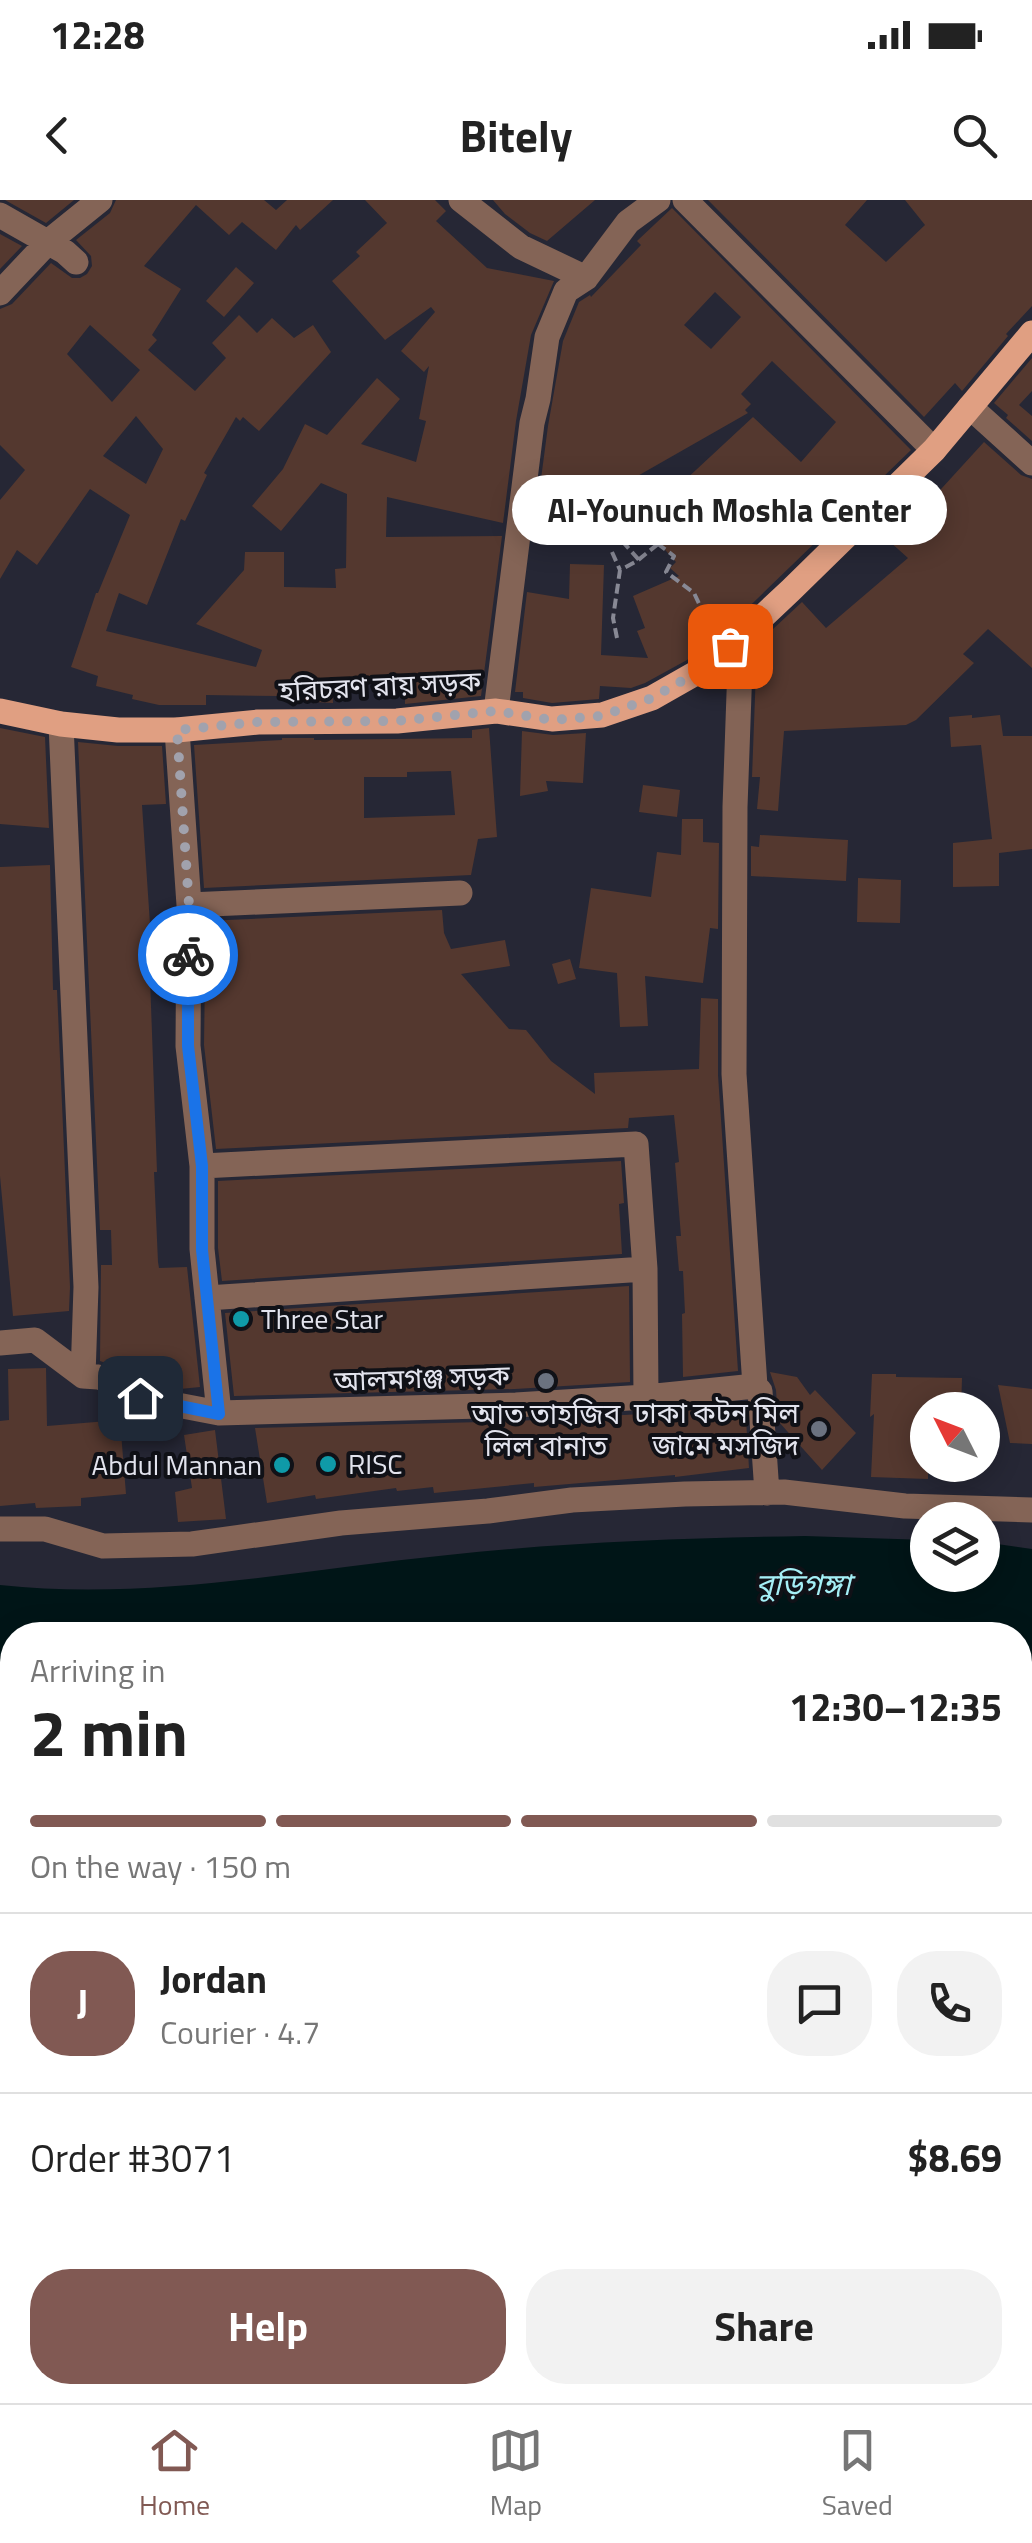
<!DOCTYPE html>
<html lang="en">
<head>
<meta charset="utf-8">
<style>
	body { margin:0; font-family:"Titillium Web","Noto Sans Bengali",sans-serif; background:#f2f2f2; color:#222; height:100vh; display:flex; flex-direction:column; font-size:38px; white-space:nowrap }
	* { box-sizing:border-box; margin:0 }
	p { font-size:32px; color:#767676 }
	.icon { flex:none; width:55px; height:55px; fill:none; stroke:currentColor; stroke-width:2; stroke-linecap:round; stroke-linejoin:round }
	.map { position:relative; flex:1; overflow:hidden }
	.drawer { position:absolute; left:0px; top:1422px; width:1032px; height:782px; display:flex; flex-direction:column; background:#fff; border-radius:40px 40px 0 0; box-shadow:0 5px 25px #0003 }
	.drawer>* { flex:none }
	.needle { width:65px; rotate:312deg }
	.controls { position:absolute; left:910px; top:1192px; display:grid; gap:20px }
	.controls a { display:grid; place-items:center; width:90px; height:90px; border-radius:50%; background:#fff; box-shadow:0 5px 25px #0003; font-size:50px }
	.pin { position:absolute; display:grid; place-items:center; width:85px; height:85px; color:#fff; margin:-42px; border-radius:20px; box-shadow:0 5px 15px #0006 }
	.courier { position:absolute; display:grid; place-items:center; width:100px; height:100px; margin:-50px; border:8px solid #1a73e8; border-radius:50%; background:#fff; color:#222; box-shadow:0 2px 12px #0007 }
	.bubble { position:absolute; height:70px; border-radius:35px; background:#fff; box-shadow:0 5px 25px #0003; font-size:32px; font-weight:700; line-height:70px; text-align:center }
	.summary em { font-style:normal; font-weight:700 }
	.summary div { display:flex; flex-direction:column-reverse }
	.summary { display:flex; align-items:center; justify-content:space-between; height:170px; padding:0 30px }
	h1 { font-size:65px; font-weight:700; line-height:75px }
	.bar { display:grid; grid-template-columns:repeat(4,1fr); gap:15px 10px; align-content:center; height:120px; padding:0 30px }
	.bar i { height:12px; border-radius:8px; background:#e0e0e0 }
	.bar .current { background:#815953 }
	.bar p { grid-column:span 4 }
	.line { display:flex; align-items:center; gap:25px; padding:0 30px; border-top:2px solid #e0e0e0 }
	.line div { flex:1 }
	.round { display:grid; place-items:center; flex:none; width:105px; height:105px; border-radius:40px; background:#f2f2f2 }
	.cta { display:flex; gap:20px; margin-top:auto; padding:20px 30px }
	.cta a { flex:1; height:115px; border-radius:40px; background:#815953; color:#fff; font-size:40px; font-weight:700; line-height:115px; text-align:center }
	.cta a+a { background:#f2f2f2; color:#222 }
	.status { display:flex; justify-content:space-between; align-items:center; height:70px; padding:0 50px; background:#fff; direction:ltr }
	.status svg { height:28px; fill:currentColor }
	header { display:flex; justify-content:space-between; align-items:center; height:130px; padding:0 30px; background:#fff; font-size:45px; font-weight:700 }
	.tabs { display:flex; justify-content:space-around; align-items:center; height:140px; border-top:2px solid #e0e0e0; background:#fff; font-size:28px; color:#767676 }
	.tabs a { display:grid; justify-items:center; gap:5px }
	.tabs .current { color:#815953 }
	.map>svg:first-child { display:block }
</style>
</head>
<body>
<div class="status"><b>12:28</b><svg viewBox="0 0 49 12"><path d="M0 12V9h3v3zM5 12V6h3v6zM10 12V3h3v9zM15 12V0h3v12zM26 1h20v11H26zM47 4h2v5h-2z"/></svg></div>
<header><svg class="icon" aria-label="back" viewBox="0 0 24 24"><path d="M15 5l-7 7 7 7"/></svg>Bitely<svg class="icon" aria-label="search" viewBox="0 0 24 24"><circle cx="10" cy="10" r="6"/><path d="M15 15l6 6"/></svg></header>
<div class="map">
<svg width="1032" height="2203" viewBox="0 0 1032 2203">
	<rect width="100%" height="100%" fill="#262735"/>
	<path fill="#001517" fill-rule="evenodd" d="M805 1336 927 1340 928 1375H982L983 1342 1032 1349V2203H0V1385C150 1401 299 1370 448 1355 567 1342 686 1338 805 1336ZM12 1435H1020V2192H12Z"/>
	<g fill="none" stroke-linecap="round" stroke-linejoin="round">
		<path stroke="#a5eff6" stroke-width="2.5" stroke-dasharray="12 10" stroke-linecap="butt" d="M1020 1900H1032
			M0 1903H12"/>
	</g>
	<path fill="#54382f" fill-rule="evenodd" d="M5 0H74L46 23Z
		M116 0H264L276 10 287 0H333L300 30 296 25 276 50 242 22 229 35 196 5 144 66 181 89 152 135 157 140 148 150 195 191 226 158 212 143 239 115 257 133 272 118 294 138 313 125 331 152 259 231 243 217 240 221 236 217 204 273 207 275 185 321 181 319 147 405 119 393 106 431 256 467 262 450 196 424 244 370 245 352H284V387L336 388 335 369 346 368 347 294 321 283 281 331 252 306 283 269 305 224 327 235 377 178 400 199 361 244 416 262 426 221 419 219 429 166 424 172 401 151 435 112 431 107 385 140 332 81 360 56 356 52 387 23 365 0H435L446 11 436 21 487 68 554 81 531 135 516 221 503 323 387 297 386 337 502 336 481 496 405 504V480L332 485 333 503 279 500V496L206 495V505H159L132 499 133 495 96 486 98 476 71 467 96 393H98L130 315 90 289 37 365 17 350 0 379V300L25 270 0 245V109L12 104 51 63 72 78H80L87 74 92 66 91 56 76 40 110 13ZM90 125 140 170 112 202 67 154ZM136 216 163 249 146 284 103 256Z
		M493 0H595L547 41 530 33 505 14Z
		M708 0H867L845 25 886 62 925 25 905 0H1032V106L1006 134 1008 136 962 191 955 183 924 217Z
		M672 8 911 250 730 425 687 460 645 483 631 488 600 486 599 499 552 503 523 498V492H515L527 392 569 399 570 364 604 365 601 455 648 458 637 431 645 428 633 396 679 376 670 368 676 362 640 322 753 217 801 262 836 222 772 161 741 194 751 204 745 210 748 213 606 294 589 277 556 313 539 294 548 226 563 141 579 102 590 95 591 97 641 45 637 41ZM715 92 741 117 711 149 684 125Z
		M0 34 22 46 0 69Z
		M236 67 254 83 224 117 206 101Z
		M1032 158V191L1019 205 1032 216V241L1006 218 1008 215 994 203Z
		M984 242 1021 275 1032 279V468L988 429 963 454 974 463 916 520 906 525 784 531 778 611 757 609 760 577H752L757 444 802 402 826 428 908 358 889 341 918 308 921 311Z
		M972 515V518L1000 515 1003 536H1032V649L999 653V686L953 687V643L992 639 981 545 951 547 949 517Z
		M0 528 45 537 49 628 0 624Z
		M489 528 497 637 478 639 471 675 204 688 194 545 282 540V538H314V540L472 538V530ZM451 571 455 615 364 618V577H407V572Z
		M522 531 553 535 586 533 583 583 546 581 548 591 520 596Z
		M78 542 118 546H162L166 604 142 605 151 739H154L156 778H150L157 972H154L158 1062 159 1068 187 1067 200 1187 180 1189 147 1183 141 1179V1171H129L100 1161 101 1065H112L111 1030H100Z
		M643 585 680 590 677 617 639 612Z
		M682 619H703V642L719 643 718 729 710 728 703 783 645 776 648 826 620 827 617 773 579 768 591 688 651 697 657 652 681 655Z
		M760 635 848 640 846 681 751 676V646L759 647Z
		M50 665 53 790H57L70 1087 69 1111 13 1116 0 976V667Z
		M858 678 901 680 900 723 857 722Z
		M442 710 444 733 451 749 505 740 510 766 461 774 509 829 526 830 551 861 595 894 594 873 699 869 701 798 718 799V875L738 1171 683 1177 682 1114 685 1113 683 1071H679L676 1036H681L675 963 679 962 674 915 629 918 628 928 216 949 204 845 205 773H207L205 721Z
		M570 759 576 779 558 784 552 764Z
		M621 961 624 1003 619 1004 622 1054 222 1081 218 1048V981Z
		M629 1086 630 1182 515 1189 234 1196 225 1113Z
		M46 1168 47 1226 120 1220 126 1294 81 1298V1306L36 1308 35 1303 0 1306V1221L9 1220 8 1169Z
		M770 1172 797 1177 810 1195 815 1190 856 1233 822 1270 778 1221 776 1190Z
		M872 1174H896V1177L962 1178 961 1210H928V1279L871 1277 874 1214 870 1217Z
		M998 1185 1032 1189V1244L1010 1243Z
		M745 1203 749 1268 675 1277V1275L534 1287V1283L434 1293 433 1287 397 1291 396 1288 316 1299 315 1295 267 1303 255 1228 516 1221 642 1214V1216Z
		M215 1230 226 1319 178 1322 175 1292 192 1288 184 1235Z"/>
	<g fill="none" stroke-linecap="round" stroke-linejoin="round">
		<path stroke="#888995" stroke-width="4" stroke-dasharray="10 5" stroke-linecap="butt" d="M634 316 648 307
			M601 337 634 316 658 344 674 356 666 372 694 393 704 414 716 429
			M622 341 639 360
			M612 352 620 370
			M617 438 613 418 620 370 637 361 658 344"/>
		<path stroke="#846456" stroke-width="25" d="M461 0 521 47 586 78
			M685 0 934 250
			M0 15 65 52 76 62
			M0 93 48 42 100 0
			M970 207 1032 263
			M741 437 735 607 734 874 755 1186
			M496 511 532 223 538 199 547 137 566 91 586 78 628 22 658 0
			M61 524 86 1087 83 1176
			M177 530 189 705 188 846 202 966V1049L219 1213
			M189 705 460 693
			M202 966 636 944 645 1069 646 1197
			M207 1098 645 1069
			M0 1143 35 1140 83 1176 98 1177 116 1182 141 1198 219 1213 516 1205 646 1197 755 1186 760 1191 767 1293
			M0 1329H45L103 1346 192 1344 341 1323 488 1311 572 1300 685 1294 784 1292 905 1306 1032 1310"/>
		<path stroke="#e09f82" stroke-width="25" d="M0 511 61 524 118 530H177L258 522 397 521 496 511 552 519 602 515 652 498 696 473 741 437 791 390 934 250 1032 133"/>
	</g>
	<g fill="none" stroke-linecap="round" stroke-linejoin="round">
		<path stroke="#a1a2ad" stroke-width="10" stroke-dasharray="0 18" d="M188 755 189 705 177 530 258 522 396 521 496 511 552 520 602 516 652 498 696 473 730 446"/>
		<path stroke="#1a73e8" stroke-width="12" d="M140 1198 219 1214 202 1050V966L188 846V755"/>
	</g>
	<g fill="#0f9aa8" stroke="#101117" stroke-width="4">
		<circle cx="241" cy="1119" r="10"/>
		<circle cx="328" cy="1264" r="10"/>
		<circle cx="282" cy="1265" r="10"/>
	</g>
	<g fill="#6b7280" stroke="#101117" stroke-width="4">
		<circle cx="546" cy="1181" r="10"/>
		<circle cx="819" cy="1229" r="10"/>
	</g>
	<g text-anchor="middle" stroke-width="8" stroke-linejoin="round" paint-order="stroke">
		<g font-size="28" fill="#e3e4ee" stroke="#101117">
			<text transform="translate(380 486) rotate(-3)" y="10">হরিচরণ রায় সড়ক</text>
			<text transform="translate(422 1178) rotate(-2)" y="10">আলমগঞ্জ সড়ক</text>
		</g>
		<g font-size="28" fill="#e3e4ee" stroke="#101117" text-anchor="start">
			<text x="261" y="1129">Three Star</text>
			<text x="799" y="1223" text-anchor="end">ঢাকা কটন মিল<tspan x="799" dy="32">জামে মসজিদ</tspan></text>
			<text x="546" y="1224" text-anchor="middle">আত তাহজিব<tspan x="546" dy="32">লিল বানাত</tspan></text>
			<text x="348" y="1274">RISC</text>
			<text x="262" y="1275" text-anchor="end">Abdul Mannan</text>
		</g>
		<g font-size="30" font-style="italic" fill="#a5eff6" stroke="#101117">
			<text x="803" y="1395">বুড়িগঙ্গা</text>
		</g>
	</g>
</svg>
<div class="controls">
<a><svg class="needle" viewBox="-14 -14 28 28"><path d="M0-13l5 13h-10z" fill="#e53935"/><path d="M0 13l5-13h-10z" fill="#767676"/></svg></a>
<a><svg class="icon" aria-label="layers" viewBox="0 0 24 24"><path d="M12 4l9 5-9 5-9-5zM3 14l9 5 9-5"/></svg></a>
</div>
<div class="pin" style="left:730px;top:446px;background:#ea580c"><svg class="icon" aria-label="bag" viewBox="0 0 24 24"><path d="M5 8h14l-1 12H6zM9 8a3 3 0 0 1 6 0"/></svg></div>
<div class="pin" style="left:140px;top:1198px;background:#1f2937"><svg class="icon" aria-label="home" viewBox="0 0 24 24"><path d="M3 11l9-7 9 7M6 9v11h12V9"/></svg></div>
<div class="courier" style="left:188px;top:755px"><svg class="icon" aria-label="bike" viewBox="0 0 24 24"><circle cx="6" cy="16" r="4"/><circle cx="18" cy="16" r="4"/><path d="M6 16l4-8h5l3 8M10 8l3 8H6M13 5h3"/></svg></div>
<div class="bubble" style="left:512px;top:275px;width:435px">Al-Younuch Moshla Center</div>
<section class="drawer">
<div class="summary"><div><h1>2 min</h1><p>Arriving in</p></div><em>12:30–12:35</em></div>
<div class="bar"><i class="current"></i><i class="current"></i><i class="current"></i><i></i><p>On the way · 150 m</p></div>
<div class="line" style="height:180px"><b class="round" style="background:#815953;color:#fff">J</b><div><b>Jordan</b><p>Courier · 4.7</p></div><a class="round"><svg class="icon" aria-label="chat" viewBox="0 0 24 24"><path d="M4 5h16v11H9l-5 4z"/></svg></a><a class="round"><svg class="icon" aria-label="phone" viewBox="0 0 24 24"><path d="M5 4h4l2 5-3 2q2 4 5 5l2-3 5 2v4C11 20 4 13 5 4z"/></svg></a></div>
<div class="line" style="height:130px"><div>Order #3071</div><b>$8.69</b></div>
<div class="cta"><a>Help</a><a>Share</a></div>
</section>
</div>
<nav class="tabs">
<a class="current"><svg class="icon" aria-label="home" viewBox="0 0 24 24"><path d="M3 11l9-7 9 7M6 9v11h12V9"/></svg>Home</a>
<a><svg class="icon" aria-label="map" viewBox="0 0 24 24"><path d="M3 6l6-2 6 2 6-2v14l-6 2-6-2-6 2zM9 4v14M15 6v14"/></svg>Map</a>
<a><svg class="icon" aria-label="saved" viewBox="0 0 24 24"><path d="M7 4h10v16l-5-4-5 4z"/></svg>Saved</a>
</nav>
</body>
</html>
